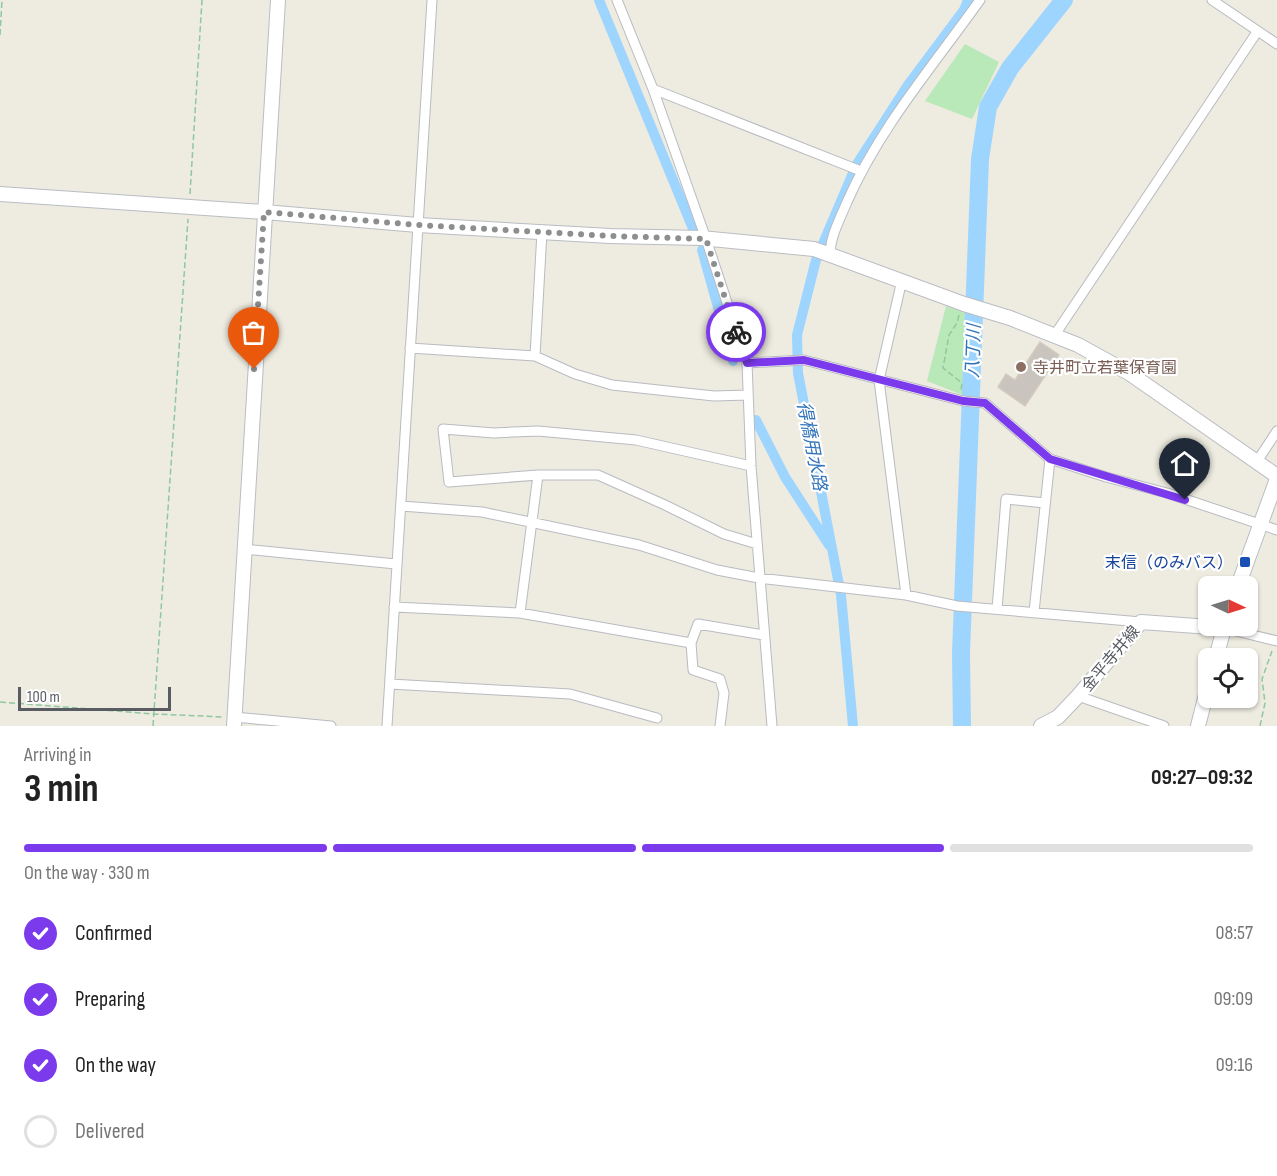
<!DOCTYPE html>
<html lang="en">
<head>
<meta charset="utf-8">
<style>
	body { margin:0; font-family:"Sofia Sans Condensed","Noto Sans JP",sans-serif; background:#f2f2f2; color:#222; height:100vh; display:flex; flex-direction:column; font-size:22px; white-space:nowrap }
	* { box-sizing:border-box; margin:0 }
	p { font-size:20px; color:#767676 }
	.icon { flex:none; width:33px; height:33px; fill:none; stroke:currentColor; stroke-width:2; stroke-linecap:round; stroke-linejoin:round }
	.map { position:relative; height:726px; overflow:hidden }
	.drawer { display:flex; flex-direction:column; background:#fff; flex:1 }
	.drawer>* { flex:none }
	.needle { width:39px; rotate:94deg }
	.fabs { position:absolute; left:1198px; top:576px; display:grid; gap:12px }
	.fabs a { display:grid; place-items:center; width:60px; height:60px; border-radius:9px; background:#fff; box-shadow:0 2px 4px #0004; font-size:30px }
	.scale { position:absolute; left:18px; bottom:15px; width:153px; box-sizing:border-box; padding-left:6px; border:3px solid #595d63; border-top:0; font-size:16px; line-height:21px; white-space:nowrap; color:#595d63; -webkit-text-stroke:4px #fff; paint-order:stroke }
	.pin { position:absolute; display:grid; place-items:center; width:51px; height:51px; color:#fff; margin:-62px -26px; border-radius:50% 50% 50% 0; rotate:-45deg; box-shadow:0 0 6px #0007 }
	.pin .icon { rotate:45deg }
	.courier { position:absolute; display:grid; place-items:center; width:60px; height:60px; margin:-30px; border:4px solid #7c3aed; border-radius:50%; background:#fff; color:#222; box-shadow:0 2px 8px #0007 }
	.head em { font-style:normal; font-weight:700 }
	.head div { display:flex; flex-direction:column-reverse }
	.head { display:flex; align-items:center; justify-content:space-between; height:102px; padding:0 24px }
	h1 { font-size:39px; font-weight:700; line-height:45px }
	.bar { display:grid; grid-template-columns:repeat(4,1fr); gap:9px 6px; align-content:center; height:72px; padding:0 24px }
	.bar i { height:8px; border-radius:4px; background:#e0e0e0 }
	.bar .current { background:#7c3aed }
	.bar p { grid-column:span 4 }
	ol { padding:0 24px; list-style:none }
	li { display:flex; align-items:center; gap:18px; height:66px }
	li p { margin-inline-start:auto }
	li .icon { padding:6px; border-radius:50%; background:#7c3aed; color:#fff; stroke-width:4 }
	li:last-child { color:#767676 }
	li i { width:33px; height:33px; border:3px solid #e0e0e0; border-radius:50% }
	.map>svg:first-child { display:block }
</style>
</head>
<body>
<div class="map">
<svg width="1277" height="726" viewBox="0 0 1277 726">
	<rect width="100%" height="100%" fill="#eeebe0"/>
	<path fill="#b9e8b9" d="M965 44 999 62 972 119 925 101Z
		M946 306 969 314 965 396 927 381Z"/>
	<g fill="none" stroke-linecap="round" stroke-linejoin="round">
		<path stroke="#9ed5ff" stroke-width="10" d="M599 0 694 231
			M857 164 908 85 964 10 968 0
			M853 173 816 260 797 335 798 373 841 595 853 726
			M702 250 733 361
			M756 420 785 477 829 545"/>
		<path stroke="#9ed5ff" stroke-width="18" d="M962 726 961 653 980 159 988 107 1010 68 1064 0"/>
	</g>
	<path fill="#c9c4bd" stroke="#d3ccbe" stroke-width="1.5" d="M1040 342 1059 355 1025 406 998 387 1006 374 1015 380Z"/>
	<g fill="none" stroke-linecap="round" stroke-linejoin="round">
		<g stroke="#b8bbc1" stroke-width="11">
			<path id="street" d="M617 0 653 89 706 239 747 363 751 466 772 726
				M1212 0 1277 44
				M653 89 861 171
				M830 253C831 235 840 219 847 202 880 127 933 66 980 0
				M902 280 879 380 906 595
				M1054 336 1257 32
				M410 348 535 356 575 374 612 385 714 396 748 395
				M535 356 542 232
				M747 363 804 360 963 401 985 403 1050 459 1106 477 1167 493 1277 530
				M1256 463 1277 431
				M751 466 636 440 538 431 494 433 443 429 449 482 538 475H598L665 505 724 534 757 544
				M401 506 482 512 639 545 717 570 759 578 906 595 957 606 1141 622
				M243 549 396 564
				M394 607 520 613 691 643 698 624 764 635
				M997 609 1006 499 1045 503
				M1034 612 1050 459
				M520 613 538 475
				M1224 628 1277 641
				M691 643 693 670 720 679 724 693 720 726
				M390 684 570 694 657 718
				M1078 696 1164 726
				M234 717 331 726
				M387 726 432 0"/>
		</g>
		<g stroke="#b9bdc4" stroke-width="16">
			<path id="secondary" d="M0 194 264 212 418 225 610 236 701 238 814 249 964 304 1010 318 1078 345 1129 373 1277 476
				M1238 586 1277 479
				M1216 658 1224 628
				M234 726 278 0
				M1041 726 1058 717 1078 696 1141 622 1224 628V626
				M1198 726 1209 683"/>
		</g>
		<path stroke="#90c8a0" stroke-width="1.5" stroke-dasharray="6 3" stroke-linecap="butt" d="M0 35 2 0
			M190 194 202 0
			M959 315 957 323 949 335 943 368 962 383 961 391
			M0 702 154 714 224 717
			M153 726 188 219
			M1260 726 1265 703 1262 679 1272 651"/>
		<use href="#street" stroke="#fff" stroke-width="9"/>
		<use href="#secondary" stroke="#fff" stroke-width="14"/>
	</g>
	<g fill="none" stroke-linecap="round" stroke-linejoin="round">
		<path stroke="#8d8f8f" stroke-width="6" stroke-dasharray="0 10.8" d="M254 369 264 212 418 225 610 236 706 239 736 332"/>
		<path stroke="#7c3aed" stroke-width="8" d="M736 332 747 363 804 360 963 401 985 403 1050 459 1185 500"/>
	</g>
	<circle fill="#8d6e63" stroke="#fff" stroke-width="2" cx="1021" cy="367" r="6"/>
	<rect fill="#1a4fb4" stroke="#fff" stroke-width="2" x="1239" y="556" width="12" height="12" rx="3"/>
	<g text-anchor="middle" stroke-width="4.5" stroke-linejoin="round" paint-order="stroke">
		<g font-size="16" fill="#785e54" stroke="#fff" text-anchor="start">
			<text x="1033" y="373">寺井町立若葉保育園</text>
		</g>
		<g font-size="16" fill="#164399" stroke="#fff" text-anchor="end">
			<text x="1233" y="568">末信（のみバス）</text>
		</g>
		<g font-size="16" fill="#595d63" stroke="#fff">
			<text transform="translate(1110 658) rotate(-50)" y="6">金平寺井線</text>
		</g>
		<g font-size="18" font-style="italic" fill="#3274bb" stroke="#fff">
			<text transform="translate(973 351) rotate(-88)" y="6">八丁川</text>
			<text transform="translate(812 446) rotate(79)" y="6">得橋用水路</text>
		</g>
	</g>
</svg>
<div class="fabs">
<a><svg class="needle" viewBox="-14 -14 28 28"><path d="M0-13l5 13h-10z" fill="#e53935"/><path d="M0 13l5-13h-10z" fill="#767676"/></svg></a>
<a><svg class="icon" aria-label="locate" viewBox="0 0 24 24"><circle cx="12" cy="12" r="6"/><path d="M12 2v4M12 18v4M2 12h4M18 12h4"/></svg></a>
</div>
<div class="scale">100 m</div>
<div class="pin" style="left:254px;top:369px;background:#ea580c"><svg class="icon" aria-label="bag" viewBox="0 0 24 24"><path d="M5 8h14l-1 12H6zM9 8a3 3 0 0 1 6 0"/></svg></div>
<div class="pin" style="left:1185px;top:500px;background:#1f2937"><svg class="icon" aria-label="home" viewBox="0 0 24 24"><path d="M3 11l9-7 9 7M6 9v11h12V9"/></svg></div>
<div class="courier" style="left:736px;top:332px"><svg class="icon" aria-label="bike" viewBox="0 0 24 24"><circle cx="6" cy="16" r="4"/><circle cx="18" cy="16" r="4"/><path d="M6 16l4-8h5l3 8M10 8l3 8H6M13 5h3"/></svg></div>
</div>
<section class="drawer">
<div class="head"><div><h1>3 min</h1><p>Arriving in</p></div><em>09:27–09:32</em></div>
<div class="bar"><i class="current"></i><i class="current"></i><i class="current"></i><i></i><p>On the way · 330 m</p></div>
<ol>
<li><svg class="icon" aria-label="check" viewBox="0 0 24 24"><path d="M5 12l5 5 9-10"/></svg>Confirmed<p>08:57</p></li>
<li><svg class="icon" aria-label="check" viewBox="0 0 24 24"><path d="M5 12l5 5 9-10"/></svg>Preparing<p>09:09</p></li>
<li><svg class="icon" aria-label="check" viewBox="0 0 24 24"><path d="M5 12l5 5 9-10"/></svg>On the way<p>09:16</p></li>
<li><i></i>Delivered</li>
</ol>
</section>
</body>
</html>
